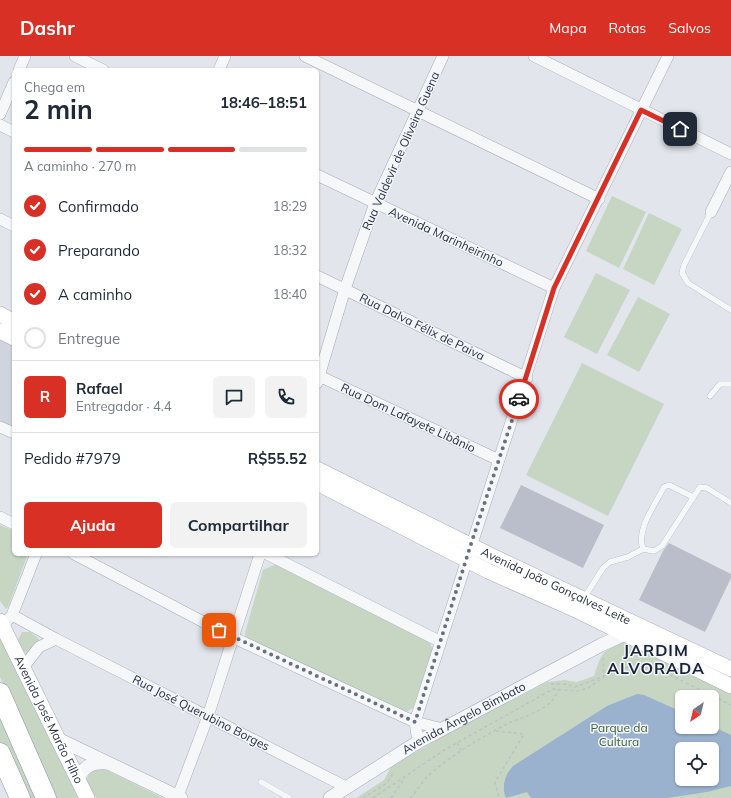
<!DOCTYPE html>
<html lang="pt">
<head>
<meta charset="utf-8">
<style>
	body { margin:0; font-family:Mulish,sans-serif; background:#f2f2f3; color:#1f2937; height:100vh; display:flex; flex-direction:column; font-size:15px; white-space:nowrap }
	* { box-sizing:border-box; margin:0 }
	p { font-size:13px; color:#747a83 }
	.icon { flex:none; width:22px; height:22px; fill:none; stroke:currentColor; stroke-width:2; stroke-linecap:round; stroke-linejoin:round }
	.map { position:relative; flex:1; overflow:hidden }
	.drawer { position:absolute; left:12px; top:12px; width:307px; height:488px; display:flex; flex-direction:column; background:#fff; border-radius:6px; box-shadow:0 1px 3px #0004 }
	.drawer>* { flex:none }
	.needle { width:26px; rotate:215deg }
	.fabs { position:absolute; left:675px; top:634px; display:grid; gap:8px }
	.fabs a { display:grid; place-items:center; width:44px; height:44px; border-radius:6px; background:#fff; box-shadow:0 1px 3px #0004; font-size:20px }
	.pin { position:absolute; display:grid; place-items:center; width:34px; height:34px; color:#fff; margin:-17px; border-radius:8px; box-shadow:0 2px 6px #0006 }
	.courier { position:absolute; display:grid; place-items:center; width:40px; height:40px; margin:-20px; border:3px solid #d93025; border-radius:50%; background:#fff; color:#222; box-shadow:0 1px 5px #0007 }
	.summary em { font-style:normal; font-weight:700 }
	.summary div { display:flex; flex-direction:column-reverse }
	.summary { display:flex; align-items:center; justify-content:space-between; height:68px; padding:0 12px }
	h1 { font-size:26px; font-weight:700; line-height:30px }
	.bar { display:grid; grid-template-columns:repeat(4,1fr); gap:6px 4px; align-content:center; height:48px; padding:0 12px }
	.bar i { height:5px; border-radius:3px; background:#e0e1e3 }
	.bar .current { background:#d93025 }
	.bar p { grid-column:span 4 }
	.line { display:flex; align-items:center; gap:10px; padding:0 12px; border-top:1px solid #e0e1e3 }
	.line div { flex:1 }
	.round { display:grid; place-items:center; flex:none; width:42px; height:42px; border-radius:6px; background:#f2f2f3 }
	ol { padding:0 12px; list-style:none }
	li { display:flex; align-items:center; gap:12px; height:44px }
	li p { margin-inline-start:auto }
	li .icon { padding:4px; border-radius:50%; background:#d93025; color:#fff; stroke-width:4 }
	li:last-child { color:#747a83 }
	li i { width:22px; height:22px; border:2px solid #e0e1e3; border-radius:50% }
	.button { display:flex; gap:8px; margin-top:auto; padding:8px 12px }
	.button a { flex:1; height:46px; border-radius:6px; background:#d93025; color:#fff; font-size:16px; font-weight:700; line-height:46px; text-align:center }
	.button a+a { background:#f2f2f3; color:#1f2937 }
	header { display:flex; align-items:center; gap:24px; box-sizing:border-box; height:56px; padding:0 20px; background:#d93025; color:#fff }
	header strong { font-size:19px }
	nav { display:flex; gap:22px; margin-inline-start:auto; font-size:14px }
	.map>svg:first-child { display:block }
</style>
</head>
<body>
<header>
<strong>Dashr</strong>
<nav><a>Mapa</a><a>Rotas</a><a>Salvos</a></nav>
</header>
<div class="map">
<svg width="731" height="742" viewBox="0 0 731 742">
	<rect width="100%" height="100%" fill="#e2e5ec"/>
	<path fill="#d0d4de" d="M0 280 14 286V372L0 365Z"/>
	<path fill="#c7d6c2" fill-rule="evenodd" d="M612 140 646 156 619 212 586 195Z
		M649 157 682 173 654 229 623 213Z
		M596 217 630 234 597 298 564 281Z
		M638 241 670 258 639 316 607 299Z
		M582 307 664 348 608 460 526 419Z
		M0 469 14 475V498H28L8 551 6 553 0 545Z
		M276 508 430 586 433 595 413 652 406 656 246 582 245 577 263 514Z
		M0 573 82 742H56L0 621Z
		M22 576H30L39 583 38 589 27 597 24 596 18 584Z
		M627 584 731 634V742H356L384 724 391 711 395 708 451 676 547 626 565 624 577 626 594 620C602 595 603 593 627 584ZM682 641H712V671H682ZM682 693H712V723H682Z
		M0 656 40 742H25L0 686Z
		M100 711 163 742H96L86 725 90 715Z"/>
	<path fill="#9ab2ce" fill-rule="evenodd" d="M637 638 644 639 682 656V671L712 670 731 679V730L707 736 667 742H531L527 736 506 742C501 730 505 719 513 710L607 650ZM682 693H712V723H682Z"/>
	<path fill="#b9beca" d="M521 429 604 469 583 512 500 472Z
		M669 487 731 518V522L705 576 639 544 663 495Z"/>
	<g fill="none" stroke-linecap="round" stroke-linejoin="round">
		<g stroke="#a6acb7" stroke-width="6">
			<path id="service" d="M711 156 684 209 682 217 688 227 731 254
				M710 340 720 328H731
				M643 493C636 473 655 449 664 431L669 429 693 441
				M584 542 603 512 610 506 628 501 643 493 654 495 662 490 700 431 707 432 731 447
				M261 726 289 742"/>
		</g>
		<g stroke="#a6acb7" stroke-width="12">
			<path id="minor" d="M75 0 103 14
				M305 0 599 143
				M534 0 731 98
				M19 14 25 0
				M219 14 225 0
				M0 58 14 26
				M0 69 14 76
				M317 119 554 232
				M711 156 731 116
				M0 163 14 170
				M317 220 527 322
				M317 319 499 404
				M317 327 345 233 375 147 443 0
				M0 371 14 377
				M0 461 14 468
				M74 498 232 581 415 666 443 673
				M267 498 441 586
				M12 559 56 583 346 731
				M7 565 12 559 36 498
				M22 613 39 591 56 583
				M418 686 415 666 554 232 668 0
				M178 740 208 660 260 498"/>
		</g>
		<g stroke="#a6acb7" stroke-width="14">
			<g id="tertiary">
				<path d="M56 682 181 742"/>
				<path d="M77 723C85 710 91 706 107 707"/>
				<path id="s1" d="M330 742 418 686 601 589 625 578"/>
			</g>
		</g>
		<g stroke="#a6acb7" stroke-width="16">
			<g id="secondary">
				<path d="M0 258 14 266"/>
				<path d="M0 275 14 282"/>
				<path id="s2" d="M317 413 494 501 731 613"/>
				<path d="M317 427 488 515 578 555 731 630"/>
				<path id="s3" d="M0 565 87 742"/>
			</g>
		</g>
		<g stroke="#8892a4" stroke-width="21">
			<path id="motorway" d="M0 637 46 742
				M0 697 20 742"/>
		</g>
		<path stroke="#bcc0c7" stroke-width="1.5" stroke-dasharray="3 3" stroke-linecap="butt" d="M551 628H566L575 631 636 608H648L731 649
			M496 675 524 678 495 726 499 742
			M457 687 461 694
			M363 742 387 727 394 715
			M373 742 446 693 553 633 577 635 588 632 604 621 603 604 605 599
			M391 742 405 722
			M410 742C418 735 422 725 430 718 453 698 480 682 507 668 526 659 551 655 559 633"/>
		<use href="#service" stroke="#f5f7f9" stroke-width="5.5"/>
		<use href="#minor" stroke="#f5f7f9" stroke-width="11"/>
		<use href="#tertiary" stroke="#f5f7f9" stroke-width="13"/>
		<use href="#secondary" stroke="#fff" stroke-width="15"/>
		<use href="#motorway" stroke="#fff" stroke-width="20"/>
	</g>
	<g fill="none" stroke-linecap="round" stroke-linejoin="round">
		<path stroke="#69717f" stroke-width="4" stroke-dasharray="0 7.2" d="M219 574 415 666 471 488 519 343"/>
		<path stroke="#d93025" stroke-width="5" d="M519 343 554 232 641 54 680 73"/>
	</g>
	<g text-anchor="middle" stroke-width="3" stroke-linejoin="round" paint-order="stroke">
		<g font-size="12" fill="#283245" stroke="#f2f5f9">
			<text transform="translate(401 95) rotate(-66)" y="4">Rua Valdevir de Oliveira Guena</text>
			<text transform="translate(446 181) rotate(25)" y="4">Avenida Marinheirinho</text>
			<text transform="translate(422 271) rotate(26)" y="4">Rua Dalva Félix de Paiva</text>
			<text transform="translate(408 362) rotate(25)" y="4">Rua Dom Lafayete Libânio</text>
			<text dy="4" stroke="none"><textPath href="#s2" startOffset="266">Avenida João Gonçalves Leite</textPath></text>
			<text transform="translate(201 657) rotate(27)" y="4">Rua José Querubino Borges</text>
			<text dy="4" stroke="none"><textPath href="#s1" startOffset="156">Avenida Ângelo Bimbato</textPath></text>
			<text dy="4" stroke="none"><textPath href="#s3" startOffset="110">Avenida José Marão Filho</textPath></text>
		</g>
		<g font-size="12" fill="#3b6234" stroke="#f2f5f9">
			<text x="619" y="676">Parque da<tspan x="619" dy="14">Cultura</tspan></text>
		</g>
		<g font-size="16" font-weight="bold" letter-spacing="1" fill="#1a2336" stroke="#f2f5f9">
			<text x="656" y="600">JARDIM<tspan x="656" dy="18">ALVORADA</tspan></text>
		</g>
	</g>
</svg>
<div class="fabs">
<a><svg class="needle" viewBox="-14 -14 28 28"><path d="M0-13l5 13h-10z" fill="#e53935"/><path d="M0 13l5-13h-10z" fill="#747a83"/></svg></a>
<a><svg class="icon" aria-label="locate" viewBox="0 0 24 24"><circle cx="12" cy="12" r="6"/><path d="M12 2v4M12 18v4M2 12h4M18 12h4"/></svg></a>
</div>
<div class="pin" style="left:219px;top:574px;background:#ea580c"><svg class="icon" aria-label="bag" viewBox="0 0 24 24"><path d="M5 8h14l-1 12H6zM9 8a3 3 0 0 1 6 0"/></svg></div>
<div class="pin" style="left:680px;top:73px;background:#1f2937"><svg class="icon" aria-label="home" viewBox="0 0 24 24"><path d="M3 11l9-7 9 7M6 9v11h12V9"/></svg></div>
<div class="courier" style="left:519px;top:343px"><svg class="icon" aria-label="car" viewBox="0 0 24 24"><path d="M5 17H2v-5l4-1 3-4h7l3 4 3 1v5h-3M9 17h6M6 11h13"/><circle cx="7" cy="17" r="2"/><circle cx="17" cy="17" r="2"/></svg></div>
<section class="drawer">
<div class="summary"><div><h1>2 min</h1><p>Chega em</p></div><em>18:46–18:51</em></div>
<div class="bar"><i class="current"></i><i class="current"></i><i class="current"></i><i></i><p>A caminho · 270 m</p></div>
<ol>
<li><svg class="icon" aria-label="check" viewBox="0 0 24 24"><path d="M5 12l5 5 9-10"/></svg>Confirmado<p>18:29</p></li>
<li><svg class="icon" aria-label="check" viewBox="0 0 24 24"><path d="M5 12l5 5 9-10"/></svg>Preparando<p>18:32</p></li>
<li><svg class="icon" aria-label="check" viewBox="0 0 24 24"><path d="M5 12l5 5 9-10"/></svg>A caminho<p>18:40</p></li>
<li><i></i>Entregue</li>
</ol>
<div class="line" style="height:72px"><b class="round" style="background:#d93025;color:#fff">R</b><div><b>Rafael</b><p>Entregador · 4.4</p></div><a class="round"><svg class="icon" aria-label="chat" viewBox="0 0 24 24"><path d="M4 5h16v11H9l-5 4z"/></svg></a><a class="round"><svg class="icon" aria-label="phone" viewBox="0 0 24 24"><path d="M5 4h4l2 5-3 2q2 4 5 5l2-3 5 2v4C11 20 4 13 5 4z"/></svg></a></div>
<div class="line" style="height:52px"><div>Pedido #7979</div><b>R$55.52</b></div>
<div class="button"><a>Ajuda</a><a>Compartilhar</a></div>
</section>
</div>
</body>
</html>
